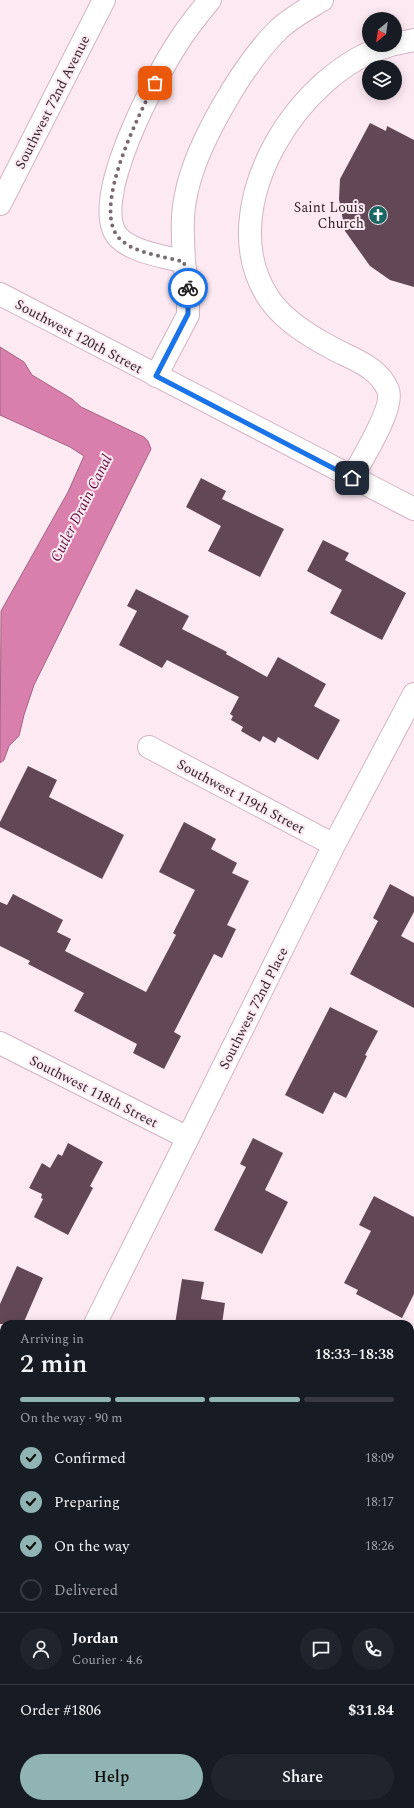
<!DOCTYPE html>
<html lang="en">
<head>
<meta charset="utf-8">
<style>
	body { margin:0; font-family:Spectral,serif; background:#20242c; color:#f1f3f6; height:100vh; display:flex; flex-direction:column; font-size:15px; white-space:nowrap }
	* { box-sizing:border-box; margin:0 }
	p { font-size:13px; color:#9ea1a6 }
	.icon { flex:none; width:22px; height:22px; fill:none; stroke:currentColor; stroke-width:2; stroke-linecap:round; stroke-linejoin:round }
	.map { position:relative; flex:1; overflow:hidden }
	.panel { position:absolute; left:0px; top:1320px; width:414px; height:488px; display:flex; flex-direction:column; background:#171b24; border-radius:12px 12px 0 0; box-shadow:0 2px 10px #0003 }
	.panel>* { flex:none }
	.needle { width:26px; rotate:209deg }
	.buttons { position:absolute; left:362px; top:12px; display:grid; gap:8px }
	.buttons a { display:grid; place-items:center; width:40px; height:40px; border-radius:50%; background:#171b24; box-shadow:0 2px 10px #0003; font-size:20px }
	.pin { position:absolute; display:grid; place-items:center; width:34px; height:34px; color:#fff; margin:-17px; border-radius:8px; box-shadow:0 2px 6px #0006 }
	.courier { position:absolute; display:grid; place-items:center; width:40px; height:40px; margin:-20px; border:3px solid #1a73e8; border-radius:50%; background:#fff; color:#222; box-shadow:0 1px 5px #0007 }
	.summary em { font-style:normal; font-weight:600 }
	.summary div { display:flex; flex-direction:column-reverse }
	.summary { display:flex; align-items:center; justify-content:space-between; height:68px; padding:0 20px }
	h1 { font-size:26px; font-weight:600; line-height:30px }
	.bar { display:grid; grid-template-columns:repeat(4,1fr); gap:6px 4px; align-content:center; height:48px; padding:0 20px }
	.bar i { height:5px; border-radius:3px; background:#363941 }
	.bar .on { background:#90b4b4 }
	.bar p { grid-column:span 4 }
	.line { display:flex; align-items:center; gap:10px; padding:0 20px; border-top:1px solid #363941 }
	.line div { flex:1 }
	.round { display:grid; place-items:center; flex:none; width:42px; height:42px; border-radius:21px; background:#20242c }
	ol { padding:0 20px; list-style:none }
	li { display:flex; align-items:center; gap:12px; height:44px }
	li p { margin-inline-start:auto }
	li .icon { padding:4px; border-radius:50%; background:#90b4b4; color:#111; stroke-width:4 }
	li:last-child { color:#9ea1a6 }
	li i { width:22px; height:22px; border:2px solid #363941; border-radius:50% }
	.primary-button { display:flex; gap:8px; margin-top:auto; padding:8px 20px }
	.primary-button a { flex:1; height:46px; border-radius:24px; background:#90b4b4; color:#111; font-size:16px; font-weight:600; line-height:46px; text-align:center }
	.primary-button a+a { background:#20242c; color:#f1f3f6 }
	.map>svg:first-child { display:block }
</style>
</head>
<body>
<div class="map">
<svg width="414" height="1808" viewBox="0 0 414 1808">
	<rect width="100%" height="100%" fill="#fde9f2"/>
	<path fill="#d87fab" stroke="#a66484" d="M0 347 24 362 32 375 72 399 81 407 144 437 148 441 151 449 34 685 24 715 19 736 9 746 4 760 0 763 1 611 68 492 84 456 70 447 0 415Z"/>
	<path fill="#624854" d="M370 123 386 131 387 126 414 140V287L390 280 370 266 345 231 339 199 340 179Z
		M201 478 226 491 222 499 284 529 260 577 208 551 221 526 186 507Z
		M323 540 349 553 345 560 406 593 382 640 330 613 342 590 307 571Z
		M136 589 189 616 182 629 227 652 226 654 267 677 278 657 326 684 314 706 340 720 318 760 278 737 275 743 263 736 260 742 241 731 243 727 231 720 233 716 230 714 239 697 167 660 162 668 119 645 137 611 127 606Z
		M28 766 57 780 49 797 124 835 102 879 0 827V822Z
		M184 822 216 839 211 849 237 863 232 873 249 881 227 925 236 929 222 958 214 954 174 1032 181 1036 164 1069 133 1053 137 1044 74 1011 84 993 28 964 30 961 0 946V902L7 905 13 894 63 920 57 932 71 939 65 951 146 992 176 935 173 933 195 890 159 872Z
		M390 884 414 897V912L401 936 414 943V1008L350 974 378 921 373 918Z
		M330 1007 378 1031 365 1055 367 1056 346 1098 334 1092 323 1114 285 1095Z
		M253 1138 283 1153 265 1190 288 1202 262 1254 214 1230 246 1167 240 1164Z
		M68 1143 103 1162 90 1186 93 1188 68 1235 34 1217 43 1199 41 1198 42 1194 29 1188 42 1163 50 1168 58 1154 62 1156Z
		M374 1196 414 1217V1294L402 1318 356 1294 358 1290 344 1283 371 1231 359 1225Z
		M17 1266 43 1278 23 1324H0V1304Z
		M182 1279 204 1282 201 1299 225 1303 222 1324H175Z"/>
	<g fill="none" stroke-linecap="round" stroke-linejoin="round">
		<g stroke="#d3b4c2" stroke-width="24">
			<path id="minor" d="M395 44 414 40
				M0 204 104 0
				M184 262C183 239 181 217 186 195 195 146 243 64 279 29 292 17 307 9 322 0
				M0 294 414 509
				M156 376 188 315V290L184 262C164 256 135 253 119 238 86 205 157 74 179 41 188 27 199 13 210 0
				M352 478C361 460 395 408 388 390 378 366 352 359 332 348 309 336 282 319 268 297 211 209 299 69 391 45
				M149 747 334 845
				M0 1043 188 1138
				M95 1324 334 845 414 694
				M0 1413 4 1415
				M410 1538 414 1540
				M183 1804 190 1808
				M33 1808 34 1804"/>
		</g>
		<use href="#minor" stroke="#fff" stroke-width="22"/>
	</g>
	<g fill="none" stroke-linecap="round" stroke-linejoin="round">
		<path stroke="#786a70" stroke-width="4" stroke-dasharray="0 7.2" d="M155 83C140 113 91 208 119 238 134 254 164 256 184 262L188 288"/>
		<path stroke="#1a73e8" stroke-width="5" d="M188 288V314L156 376 352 478"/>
	</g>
	<defs>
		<g id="church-disc" transform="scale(1)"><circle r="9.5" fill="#196663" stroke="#fde9f2"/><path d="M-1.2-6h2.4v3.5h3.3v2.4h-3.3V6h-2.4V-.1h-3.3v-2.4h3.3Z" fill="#fff"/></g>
	</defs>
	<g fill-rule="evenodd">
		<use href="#church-disc" x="378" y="215"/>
	</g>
	<g text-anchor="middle" stroke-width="4" stroke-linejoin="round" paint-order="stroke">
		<g font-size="14" fill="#30252a" stroke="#fde9f2">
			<text transform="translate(52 102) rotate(-63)" y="5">Southwest 72nd Avenue</text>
			<text transform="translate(79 336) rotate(28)" y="5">Southwest 120th Street</text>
			<text transform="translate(241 796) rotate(28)" y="5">Southwest 119th Street</text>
			<text transform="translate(253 1008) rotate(-63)" y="5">Southwest 72nd Place</text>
			<text transform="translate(94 1091) rotate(27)" y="5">Southwest 118th Street</text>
		</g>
		<g font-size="14" fill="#30252a" stroke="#fde9f2" text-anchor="end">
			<text x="364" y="212">Saint Louis<tspan x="364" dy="16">Church</tspan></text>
		</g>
		<g font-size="15" font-style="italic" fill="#5c0b3c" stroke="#fde9f2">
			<text transform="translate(81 508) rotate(-63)" y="5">Cutler Drain Canal</text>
		</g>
	</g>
</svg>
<div class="buttons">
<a><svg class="needle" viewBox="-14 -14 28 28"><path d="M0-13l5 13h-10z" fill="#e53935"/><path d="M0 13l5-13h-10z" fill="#9ea1a6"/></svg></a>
<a><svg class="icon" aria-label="layers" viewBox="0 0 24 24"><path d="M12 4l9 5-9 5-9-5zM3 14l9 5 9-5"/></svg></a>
</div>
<div class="pin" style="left:155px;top:83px;background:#ea580c"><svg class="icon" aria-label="bag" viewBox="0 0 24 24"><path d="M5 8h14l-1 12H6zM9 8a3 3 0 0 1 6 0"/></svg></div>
<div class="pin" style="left:352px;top:478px;background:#1f2937"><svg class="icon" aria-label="home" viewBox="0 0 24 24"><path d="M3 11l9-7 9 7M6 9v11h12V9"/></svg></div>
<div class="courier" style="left:188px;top:288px"><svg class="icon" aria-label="bike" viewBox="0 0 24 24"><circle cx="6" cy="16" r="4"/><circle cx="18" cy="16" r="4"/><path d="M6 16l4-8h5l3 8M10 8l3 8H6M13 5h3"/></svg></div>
<section class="panel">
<div class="summary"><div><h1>2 min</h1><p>Arriving in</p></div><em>18:33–18:38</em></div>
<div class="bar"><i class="on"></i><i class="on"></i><i class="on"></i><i></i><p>On the way · 90 m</p></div>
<ol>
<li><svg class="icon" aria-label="check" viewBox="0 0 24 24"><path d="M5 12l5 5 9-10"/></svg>Confirmed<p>18:09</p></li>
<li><svg class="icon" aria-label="check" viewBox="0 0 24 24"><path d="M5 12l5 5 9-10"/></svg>Preparing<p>18:17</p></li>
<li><svg class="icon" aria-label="check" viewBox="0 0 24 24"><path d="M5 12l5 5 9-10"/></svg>On the way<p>18:26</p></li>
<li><i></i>Delivered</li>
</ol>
<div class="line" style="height:72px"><a class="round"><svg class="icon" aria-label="person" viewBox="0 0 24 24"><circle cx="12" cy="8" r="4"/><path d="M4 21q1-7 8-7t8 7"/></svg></a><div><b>Jordan</b><p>Courier · 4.6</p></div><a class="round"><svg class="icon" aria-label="chat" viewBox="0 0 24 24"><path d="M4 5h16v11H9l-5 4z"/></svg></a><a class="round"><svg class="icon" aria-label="phone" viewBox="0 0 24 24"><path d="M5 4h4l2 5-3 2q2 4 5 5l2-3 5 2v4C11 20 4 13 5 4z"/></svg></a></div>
<div class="line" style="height:52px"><div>Order #1806</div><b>$31.84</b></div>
<div class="primary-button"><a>Help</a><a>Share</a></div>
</section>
</div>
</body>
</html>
